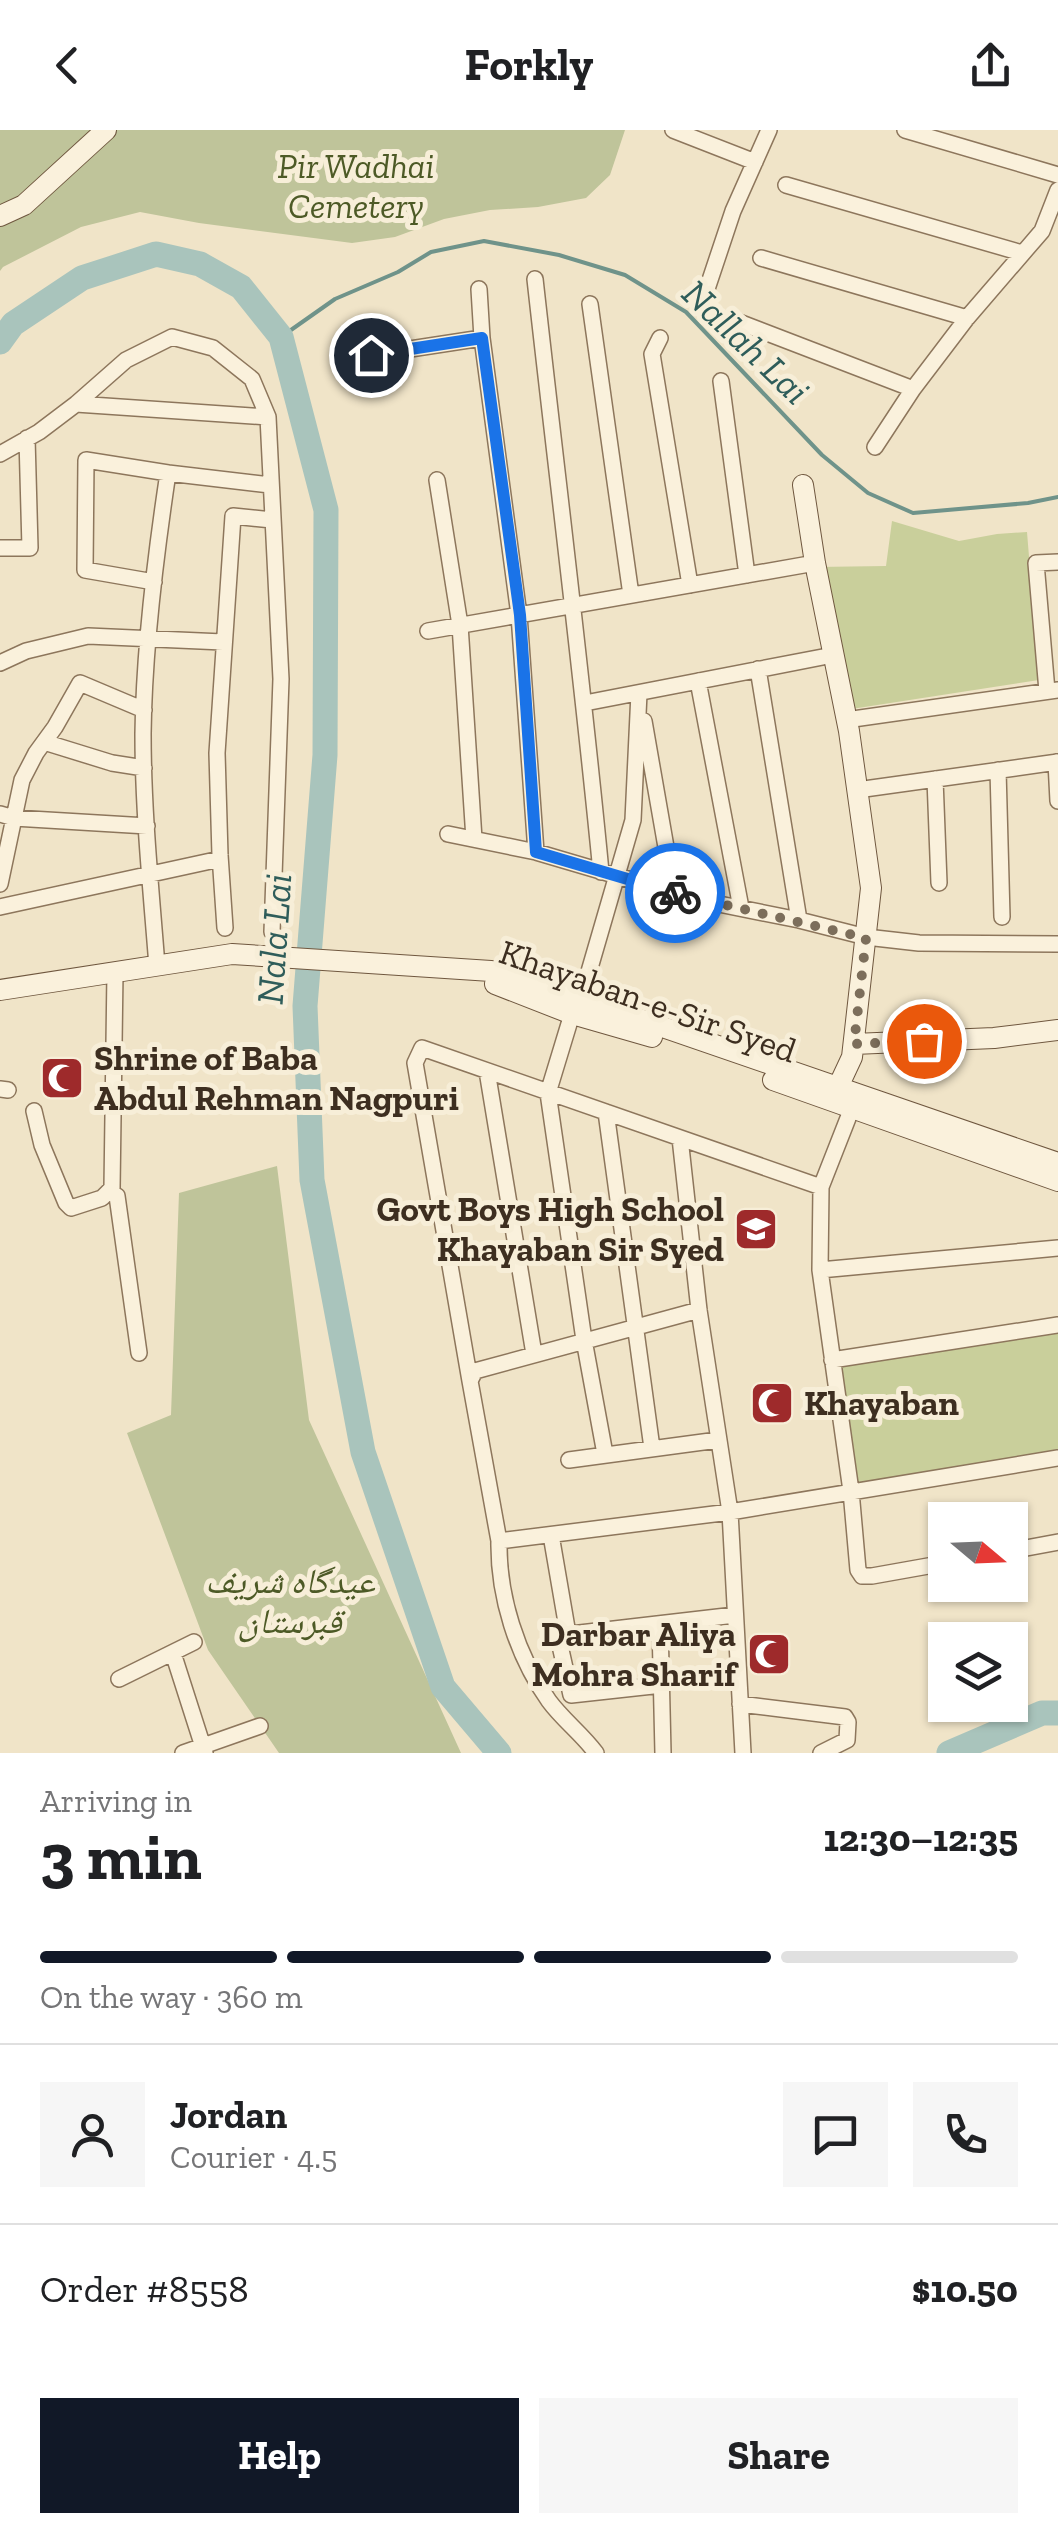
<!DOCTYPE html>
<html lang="en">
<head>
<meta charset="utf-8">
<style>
	body { margin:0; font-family:"Zilla Slab","Noto Naskh Arabic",serif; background:#f6f6f6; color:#202124; height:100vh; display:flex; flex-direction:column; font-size:38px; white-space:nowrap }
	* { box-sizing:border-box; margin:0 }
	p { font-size:32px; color:#757577 }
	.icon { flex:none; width:55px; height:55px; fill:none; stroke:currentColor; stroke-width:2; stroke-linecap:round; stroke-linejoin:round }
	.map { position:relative; height:1623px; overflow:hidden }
	.panel { display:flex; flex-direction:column; background:#fff; flex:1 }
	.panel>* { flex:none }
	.needle { width:65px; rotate:109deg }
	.buttons { position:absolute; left:928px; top:1372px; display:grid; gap:20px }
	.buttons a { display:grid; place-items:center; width:100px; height:100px; border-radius:0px; background:#fff; box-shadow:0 2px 8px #0004; font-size:50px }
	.pin { position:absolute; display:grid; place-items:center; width:85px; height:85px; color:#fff; margin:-42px; border:5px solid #fff; border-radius:50%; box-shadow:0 2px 10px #0007 }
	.courier { position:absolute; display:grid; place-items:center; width:100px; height:100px; margin:-50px; border:8px solid #1a73e8; border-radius:50%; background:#fff; color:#222; box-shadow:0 2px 12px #0007 }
	.headline em { font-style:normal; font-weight:800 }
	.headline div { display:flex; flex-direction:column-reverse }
	.headline { display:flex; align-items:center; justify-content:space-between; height:170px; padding:0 40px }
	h1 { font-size:65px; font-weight:800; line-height:75px }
	.bar { display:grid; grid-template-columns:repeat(4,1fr); gap:15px 10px; align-content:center; height:120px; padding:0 40px }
	.bar i { height:12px; border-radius:8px; background:#e0e0e0 }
	.bar .selected { background:#111827 }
	.bar p { grid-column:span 4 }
	.line { display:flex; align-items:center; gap:25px; padding:0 40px; border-top:2px solid #e0e0e0 }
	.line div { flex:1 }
	.round { display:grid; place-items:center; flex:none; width:105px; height:105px; border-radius:0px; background:#f6f6f6 }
	.button { display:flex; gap:20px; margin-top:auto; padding:20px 40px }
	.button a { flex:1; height:115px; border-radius:0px; background:#111827; color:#fff; font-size:40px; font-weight:800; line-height:115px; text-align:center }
	.button a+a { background:#f6f6f6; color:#202124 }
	header { display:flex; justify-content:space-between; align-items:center; height:130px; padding:0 40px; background:#fff; font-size:45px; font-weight:800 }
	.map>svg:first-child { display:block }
</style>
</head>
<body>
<header><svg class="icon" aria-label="back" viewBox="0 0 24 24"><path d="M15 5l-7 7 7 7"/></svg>Forkly<svg class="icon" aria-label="share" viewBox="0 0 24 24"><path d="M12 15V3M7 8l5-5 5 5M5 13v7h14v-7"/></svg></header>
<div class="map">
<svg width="1058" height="1623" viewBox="0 0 1058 1623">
	<rect width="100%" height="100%" fill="#f0e4c8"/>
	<path fill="#c9cf9b" d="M892 391 959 411 997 404 1027 402 1039 550 845 580 816 437 886 436Z
		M1058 1195V1328L851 1361 832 1230Z"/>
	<path fill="#bfc49a" d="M0 0H625L610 45 586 68 538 77 490 80 444 89 395 107 352 113 199 93 140 82 81 97 3 137 0 141Z
		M277 1036 309 1290 461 1623H279L208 1520 127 1303 171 1285 179 1063Z"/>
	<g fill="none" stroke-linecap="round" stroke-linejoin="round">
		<path stroke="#6f938a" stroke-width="4" d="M281 207 335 169 398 142 431 122 484 111 559 125 625 145 686 182 822 325 868 363 913 383 1028 373 1058 367"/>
		<path stroke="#a9c4bc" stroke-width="25" d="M0 212 13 194 82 148 156 124 200 134 241 157 281 207 326 380 325 625 305 876 312 1050 363 1322 443 1557 499 1623
			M949 1623 1042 1583H1058"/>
		<g stroke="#8d765c" stroke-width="18">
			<path id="street" d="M673 0 755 32
				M905 0 1058 45
				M786 55 1022 123
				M761 128 967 188
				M535 149C557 347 582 544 601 742
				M479 159 482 208 519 485 536 722
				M705 165 733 81 769 0
				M590 174 631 465
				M736 191 913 259
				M660 208 652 224 690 455
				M371 225 482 208
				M721 251 747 445
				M76 274 268 287
				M875 317 913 259 967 188 1042 101 1058 60
				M0 324 39 302 76 274 126 230 172 207 213 218 252 249 268 287 281 549 272 802
				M437 350 460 495 474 709
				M0 418H30L27 308
				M154 452 85 440 86 330 168 343
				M428 501 815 433
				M0 533 26 521 88 506 223 512
				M758 539 799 790
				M698 551 741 778
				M1047 561 1036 433 1058 432
				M585 573 833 525
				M846 590 1058 560
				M644 591 674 763
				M44 612 112 633 144 638
				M1056 632 1058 671
				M998 640 1002 787
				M935 649 939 753
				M857 660 1058 632
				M0 684 14 688 147 696
				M448 704 536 722 699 770 799 790 866 807 919 813 1058 814
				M0 754 22 650 36 623 55 597 80 553 144 580
				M0 777 220 729
				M225 798 220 725 217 623 233 386 272 390
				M157 836C151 759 143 681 143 604 144 517 155 429 168 343L270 355
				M581 869 633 690 639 563
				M572 884 548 963 584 1210 605 1324
				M487 941 534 1224
				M0 959 8 960
				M852 978 821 1057 820 1140 851 1361 858 1440 862 1446H872L945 1433
				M34 981 42 1015 66 1073 71 1078 102 1068 112 1058 115 842
				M606 982 652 1318
				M680 1008 699 1180 730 1382 743 1623
				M109 1062 117 1066 139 1223
				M820 1140 1058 1118
				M832 1230 1058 1195
				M470 1251 415 933 422 918 821 1057
				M569 1330 718 1310
				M551 1405 567 1498 571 1504 735 1485
				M499 1411 730 1382 1058 1328
				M1010 1421 1058 1412
				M660 1494 663 1623
				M567 1498 559 1511 571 1565 662 1555
				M173 1523 205 1623
				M119 1549 194 1512
				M740 1574 845 1587 848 1592 847 1610 821 1623
				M183 1623 260 1596
				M596 1623C582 1604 563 1590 549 1571 517 1526 498 1466 499 1411L470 1251 475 1241 699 1180"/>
		</g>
		<g stroke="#6f573f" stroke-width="22">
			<path id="secondary" d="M0 86 24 75 106 0
				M803 355 815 433 849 601 871 758 852 927 838 957
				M495 854 572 884 652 907
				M0 860 232 824 491 841 529 851 1058 1033
				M854 914 994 908 1058 900
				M773 950 1058 1051"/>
		</g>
		<use href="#street" stroke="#faf1dc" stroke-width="15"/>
		<use href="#secondary" stroke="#faf1dc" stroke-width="20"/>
	</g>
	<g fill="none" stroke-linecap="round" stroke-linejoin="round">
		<path stroke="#7c6e5b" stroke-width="10" stroke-dasharray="0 18" d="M675 763 866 808 854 914 924 911"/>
		<path stroke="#1a73e8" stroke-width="12" d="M371 225 482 208 520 485 536 722 675 763"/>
	</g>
	<defs>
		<g id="mosque-square" transform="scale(2.25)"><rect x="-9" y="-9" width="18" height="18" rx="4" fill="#9e2a2b" stroke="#f7eed8"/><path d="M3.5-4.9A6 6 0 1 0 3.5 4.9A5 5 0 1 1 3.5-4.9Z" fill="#fff"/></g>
		<g id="school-square" transform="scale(2.25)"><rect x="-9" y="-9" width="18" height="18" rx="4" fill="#9e2a2b" stroke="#f7eed8"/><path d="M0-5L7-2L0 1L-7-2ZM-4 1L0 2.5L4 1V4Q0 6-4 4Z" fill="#fff"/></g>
	</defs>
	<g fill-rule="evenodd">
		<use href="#mosque-square" x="62" y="948"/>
		<use href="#school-square" x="756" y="1099"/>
		<use href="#mosque-square" x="772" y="1273"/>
		<use href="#mosque-square" x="769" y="1524"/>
	</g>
	<g text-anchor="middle" stroke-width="10" stroke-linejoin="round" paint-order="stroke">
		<g font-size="35" font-style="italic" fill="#4d5a26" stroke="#f7eed8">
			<text x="356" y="48">Pir Wadhai<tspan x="356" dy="40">Cemetery</tspan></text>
			<text x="290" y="1463">عیدگاہ شریف<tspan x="290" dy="40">قبرستان</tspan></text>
		</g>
		<g font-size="35" fill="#3d2e20" stroke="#f7eed8">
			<text transform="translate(648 871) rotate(19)" y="12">Khayaban-e-Sir Syed</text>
		</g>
		<g font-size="35" font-weight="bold" fill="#3d2e20" stroke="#f7eed8" text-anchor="start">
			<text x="94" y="940">Shrine of Baba<tspan x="94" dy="40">Abdul Rehman Nagpuri</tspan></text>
			<text x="724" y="1091" text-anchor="end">Govt Boys High School<tspan x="724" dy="40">Khayaban Sir Syed</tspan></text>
			<text x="804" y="1285">Khayaban</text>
			<text x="736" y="1516" text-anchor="end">Darbar Aliya<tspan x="736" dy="40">Mohra Sharif</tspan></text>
		</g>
		<g font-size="38" font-style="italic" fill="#2f5d5a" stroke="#f7eed8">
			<text transform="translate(746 212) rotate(44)" y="13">Nallah Lai</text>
			<text transform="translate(274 809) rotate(-86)" y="13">Nala Lai</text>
		</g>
	</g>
</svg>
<div class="buttons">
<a><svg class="needle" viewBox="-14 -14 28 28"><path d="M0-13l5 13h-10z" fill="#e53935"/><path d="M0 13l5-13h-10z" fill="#757577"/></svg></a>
<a><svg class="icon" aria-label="layers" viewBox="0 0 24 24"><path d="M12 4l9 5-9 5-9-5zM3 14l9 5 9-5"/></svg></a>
</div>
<div class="pin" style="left:924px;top:911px;background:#ea580c"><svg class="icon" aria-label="bag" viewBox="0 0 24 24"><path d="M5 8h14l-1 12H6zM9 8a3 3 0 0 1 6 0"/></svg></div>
<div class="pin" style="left:371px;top:225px;background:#1f2937"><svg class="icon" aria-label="home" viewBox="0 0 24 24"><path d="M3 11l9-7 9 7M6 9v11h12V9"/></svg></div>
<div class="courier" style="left:675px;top:763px"><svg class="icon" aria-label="bike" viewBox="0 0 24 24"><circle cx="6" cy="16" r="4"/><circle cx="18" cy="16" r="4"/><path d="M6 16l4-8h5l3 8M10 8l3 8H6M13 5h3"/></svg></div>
</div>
<section class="panel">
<div class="headline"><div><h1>3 min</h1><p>Arriving in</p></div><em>12:30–12:35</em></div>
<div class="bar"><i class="selected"></i><i class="selected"></i><i class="selected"></i><i></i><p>On the way · 360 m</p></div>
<div class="line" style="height:180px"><a class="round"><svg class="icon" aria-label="person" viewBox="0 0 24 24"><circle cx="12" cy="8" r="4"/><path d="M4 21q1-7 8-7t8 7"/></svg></a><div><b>Jordan</b><p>Courier · 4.5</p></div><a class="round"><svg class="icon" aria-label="chat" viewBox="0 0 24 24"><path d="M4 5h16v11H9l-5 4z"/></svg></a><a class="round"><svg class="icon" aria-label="phone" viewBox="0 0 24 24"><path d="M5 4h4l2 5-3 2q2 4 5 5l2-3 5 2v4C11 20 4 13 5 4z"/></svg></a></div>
<div class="line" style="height:130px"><div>Order #8558</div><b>$10.50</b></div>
<div class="button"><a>Help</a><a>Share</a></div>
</section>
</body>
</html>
